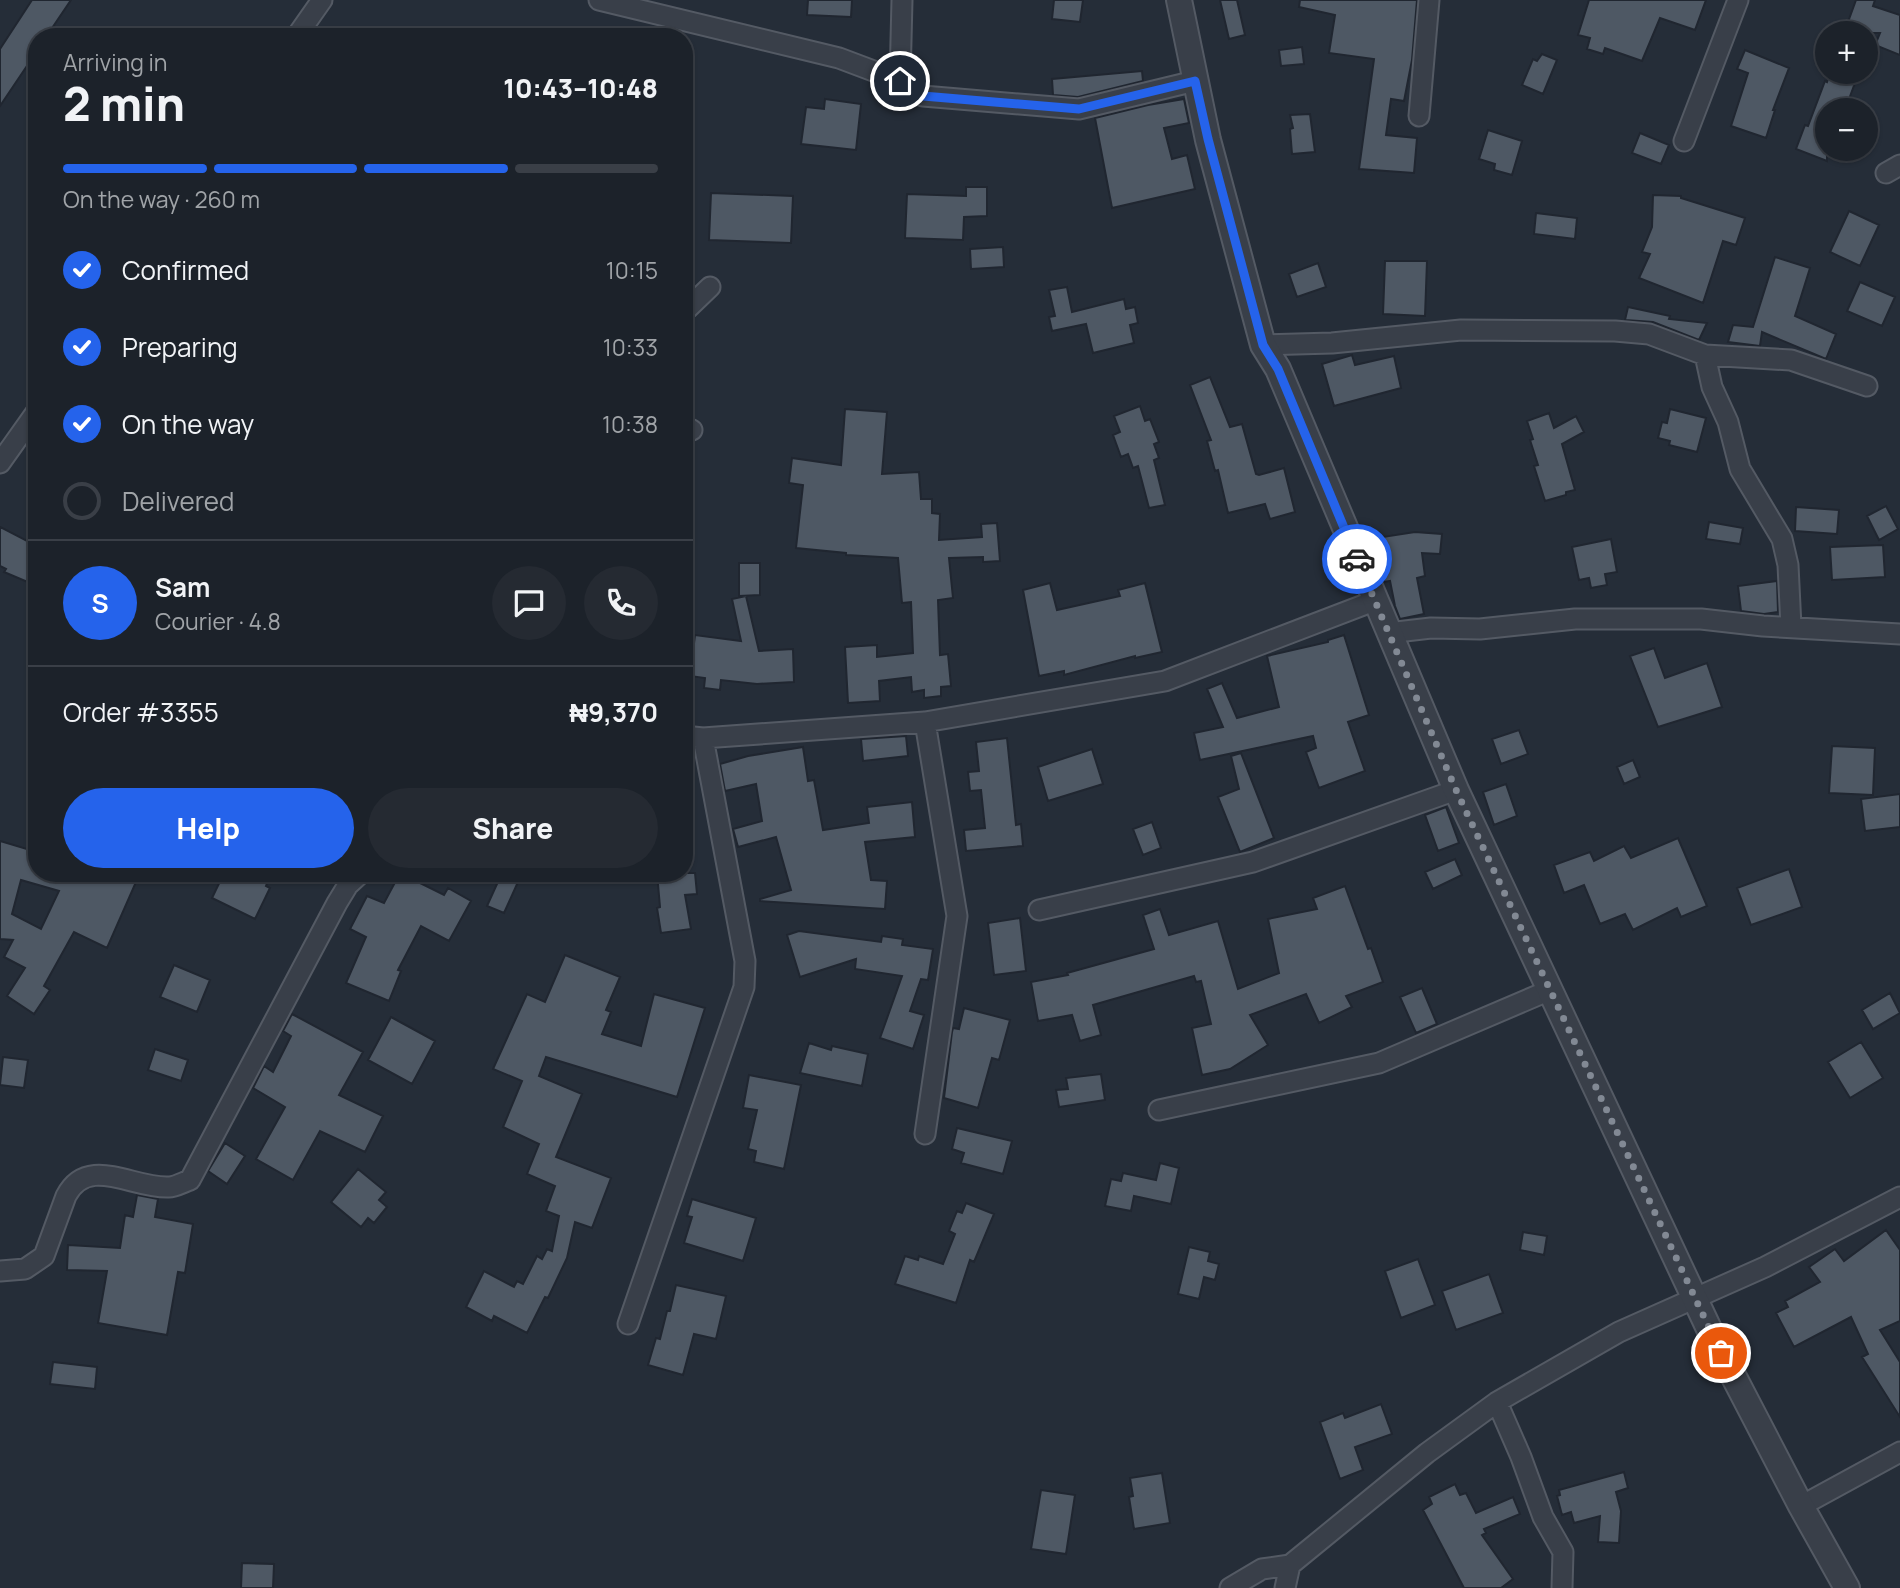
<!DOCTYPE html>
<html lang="en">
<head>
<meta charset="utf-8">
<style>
	body { margin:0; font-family:Manrope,sans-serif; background:#252a32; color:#f1f3f6; height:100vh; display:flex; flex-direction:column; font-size:26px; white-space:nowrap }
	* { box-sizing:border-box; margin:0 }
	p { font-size:23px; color:#a0a4a8 }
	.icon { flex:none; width:38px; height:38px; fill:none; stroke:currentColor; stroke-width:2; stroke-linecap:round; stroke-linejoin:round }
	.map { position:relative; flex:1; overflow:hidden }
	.panel { position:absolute; left:28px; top:28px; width:665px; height:854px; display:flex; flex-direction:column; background:#1c222a; border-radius:28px; box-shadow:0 2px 5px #0004,0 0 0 2px #3a3f47 }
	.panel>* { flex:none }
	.controls { position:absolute; left:1815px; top:21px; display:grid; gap:14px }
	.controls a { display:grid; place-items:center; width:63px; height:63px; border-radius:50%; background:#1c222a; box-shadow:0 2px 5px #0004,0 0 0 2px #3a3f47; font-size:35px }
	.pin { position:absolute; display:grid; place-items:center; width:60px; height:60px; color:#fff; margin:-30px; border:4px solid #fff; border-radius:50%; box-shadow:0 2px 7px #0007 }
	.courier { position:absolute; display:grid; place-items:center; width:70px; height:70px; margin:-35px; border:5px solid #2563eb; border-radius:50%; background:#fff; color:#222; box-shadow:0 2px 9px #0007 }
	.overview em { font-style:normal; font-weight:800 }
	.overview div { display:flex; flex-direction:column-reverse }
	.overview { display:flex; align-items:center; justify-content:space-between; height:119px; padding:0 35px }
	h1 { font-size:46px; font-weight:800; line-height:52px }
	.bar { display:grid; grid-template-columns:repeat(4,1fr); gap:10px 7px; align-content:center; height:84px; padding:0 35px }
	.bar i { height:9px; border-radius:5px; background:#3a3f47 }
	.bar .on { background:#2563eb }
	.bar p { grid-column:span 4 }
	.line { display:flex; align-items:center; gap:18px; padding:0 35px; border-top:2px solid #3a3f47 }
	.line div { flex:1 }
	.round { display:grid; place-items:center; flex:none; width:74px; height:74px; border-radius:37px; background:#252a32 }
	ol { padding:0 35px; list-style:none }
	li { display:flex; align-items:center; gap:21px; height:77px }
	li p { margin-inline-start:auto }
	li .icon { padding:7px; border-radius:50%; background:#2563eb; color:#fff; stroke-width:4 }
	li:last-child { color:#a0a4a8 }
	li i { width:38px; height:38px; border:4px solid #3a3f47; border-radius:50% }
	.primary-button { display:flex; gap:14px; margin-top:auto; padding:14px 35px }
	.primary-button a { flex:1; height:80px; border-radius:42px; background:#2563eb; color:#fff; font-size:28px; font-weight:800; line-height:80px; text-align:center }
	.primary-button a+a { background:#252a32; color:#f1f3f6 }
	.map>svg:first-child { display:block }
</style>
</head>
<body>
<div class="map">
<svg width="1900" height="1588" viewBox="0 0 1900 1588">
	<rect width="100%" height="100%" fill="#252d38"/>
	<path fill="#4e5864" stroke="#202630" stroke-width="2" fill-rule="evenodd" d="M32 0H71L46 37H37V51L0 106V49Z
		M808 0H852L851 17 807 15Z
		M1054 0H1083L1080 22 1052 19Z
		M1220 0H1237L1245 35 1229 39Z
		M1300 0H1417L1412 60 1404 101 1391 99 1386 135 1417 138 1414 173 1359 169 1374 59 1329 53 1335 15 1299 7Z
		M1589 0H1706L1695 30 1660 18 1642 61 1605 48 1603 54 1587 49 1590 38 1578 35Z
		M1856 0H1875L1873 6 1900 15V55L1875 45 1880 33H1844Z
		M1302 47 1304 64 1281 66 1279 50Z
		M1745 50 1789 68 1773 110H1775L1766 138 1731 126 1748 73 1737 69Z
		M1542 54 1557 60 1543 94 1522 85 1533 59 1537 61Z
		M1142 71 1143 81 1078 97 1053 95 1052 79Z
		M1830 72H1859L1845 110H1827V161L1796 149 1805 125 1808 126 1825 81 1827 82Z
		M825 99 861 104 856 150 801 144 806 107 824 109Z
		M1184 99 1189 123 1164 128 1172 159 1187 155 1195 189 1112 208 1095 118 1148 105Z
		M1310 114 1315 152 1292 154 1290 129 1293 128 1290 115Z
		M1488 130 1522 141 1512 175 1494 170 1495 164 1479 159Z
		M1640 133 1669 145 1661 164 1632 153Z
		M966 187H987V216L964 217 963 240 905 238 907 194 966 196Z
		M711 193 793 196 791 243 709 240Z
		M1653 195 1681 196V198L1745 218 1736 245 1723 241 1703 303 1639 278 1650 254 1642 252 1652 227Z
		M1849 211 1879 225 1860 266 1830 252Z
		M1536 213 1577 218 1575 239 1534 234Z
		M1003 247 1004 267 971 269 970 249Z
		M1775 257 1810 268 1795 316 1836 334 1826 359 1762 332 1760 346 1728 342 1733 325 1753 327Z
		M1385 261H1427L1425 316 1383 314Z
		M1318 263 1326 287 1297 297 1289 274Z
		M1860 282 1895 297 1882 326 1847 311Z
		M1067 287 1072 312 1124 299 1126 309 1135 307 1138 323 1130 325 1134 343 1093 353 1086 324 1052 331 1049 317 1055 316 1049 290Z
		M1628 307 1670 316 1669 319 1707 323 1699 340 1653 322 1625 320Z
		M1352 355 1355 365 1394 356 1401 388 1334 406 1322 364Z
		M1210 377 1230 427 1242 424 1256 474 1259 475 1284 468 1295 512 1270 519 1265 504 1228 513 1218 470 1215 471 1207 441 1211 440 1190 385Z
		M1140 406 1145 421 1150 419 1159 442 1154 444 1159 458 1154 460 1165 505 1149 508 1138 466 1133 468 1128 454 1121 457 1113 435 1120 432 1114 416Z
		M845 409 887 412 882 474 919 472 921 499H932V513L940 514 939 540 982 537 981 524 997 523 1000 561 983 562V557L949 558 953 598 938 600 940 655 948 654 951 686 941 687V696L924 698V690L912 692 911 677 879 681 880 701 848 703 845 647 877 645V657L913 653 911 602 902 603 898 558 846 555V553L796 548 803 485 789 483 792 458 841 465Z
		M1670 409 1706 418 1697 452 1669 445 1670 441 1658 438 1662 422 1667 423Z
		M1549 413 1554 428 1576 416 1584 432 1562 444 1575 490 1566 492V495L1545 501 1534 466 1538 465 1530 440 1533 439 1527 421Z
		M1886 506 1898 529 1879 540 1867 516Z
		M1796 507 1839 510 1837 534 1795 531Z
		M1709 522 1743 528 1740 544 1706 539Z
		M0 527 37 546V586L4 572 6 569 0 566Z
		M1415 532 1442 534 1440 554 1422 553 1425 576 1417 578 1424 614 1400 619 1395 606 1390 581 1384 582 1380 573 1376 538Z
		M1611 539 1617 572 1605 574 1607 585 1591 588 1589 578 1579 580 1572 547Z
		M1883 545 1885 577 1832 580 1830 547Z
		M739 563H760V595L739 596Z
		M1777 581 1778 612 1764 614 1741 611 1738 586Z
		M1050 583 1057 610 1120 596 1118 590 1145 583 1162 652 1135 658V656L1064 675V671L1039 676 1023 590Z
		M746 596 759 651 793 649 794 682 757 684 721 680 720 690 704 688 705 678 690 676 695 635 741 641 732 599Z
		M1344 635 1369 715 1348 722 1365 771 1319 788 1306 752 1316 748 1313 736 1200 760 1194 733 1223 727 1207 689 1222 683 1237 718 1279 707 1267 656 1328 642V640Z
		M1654 648 1665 678 1707 663 1722 707 1658 727 1630 656Z
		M1519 730 1528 754 1501 764 1492 739Z
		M906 736 908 756 863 761 861 739Z
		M1007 738 1016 825 1021 824 1023 846 966 851 964 830 985 828 981 790 970 791 968 772 979 771 976 742Z
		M1832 746 1875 748 1873 795 1829 793Z
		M803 747 808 781 814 780 823 830 869 823 867 807 912 802 915 837 865 842 871 880 887 881 885 909 760 901V899L791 890 776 837 738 847 733 829 762 821 756 784 725 791 720 764 748 756Z
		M1092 749 1103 784 1048 801 1038 767Z
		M1241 753 1274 838 1240 852 1218 797 1239 789 1231 756Z
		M1633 760 1640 777 1624 784 1617 767Z
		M1506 784 1517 816 1494 825 1483 792Z
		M1900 794V827L1865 831 1861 799Z
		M1446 807 1459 843 1438 851 1425 815Z
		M1152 822 1161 848 1143 855 1133 829Z
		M1678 838 1707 906 1681 917 1677 908 1633 930 1625 914 1600 924 1584 885 1564 893 1554 865 1590 852 1594 861 1624 846 1631 858Z
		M0 841 37 852V873H140L107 948 74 932 44 986 50 990 34 1014 7 996 25 968 4 957 13 940 0 939ZM21 880 59 891 41 929 12 914Z
		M1455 859 1462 875 1433 889 1425 872Z
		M1789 869 1802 907 1751 925 1737 888Z
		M224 873H271L266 886 270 888 255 919 212 898Z
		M400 873 444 895 448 888 471 901 449 941 421 926 398 970 401 971 389 1001 346 983 366 937 350 929 367 896 384 903Z
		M657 873H695L697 894 685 895 691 929 661 933 657 908 660 907Z
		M501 875 518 882 504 913 487 906Z
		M1345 886 1368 949 1371 948 1383 982 1346 996 1352 1007 1319 1023 1306 994 1250 1015 1268 1045 1230 1069 1202 1075 1192 1028 1211 1024 1201 981 1196 982 1194 976 1093 1005 1101 1035 1080 1041 1072 1015 1038 1021 1031 982 1068 975 1067 973 1154 949 1143 915 1160 909 1169 935 1218 921 1238 989 1279 973 1268 919 1317 909 1313 898Z
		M1020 918 1026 971 994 975 988 923Z
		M799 931 881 942 882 936 903 939 902 945 933 949 928 980 921 979 910 1011 924 1015 913 1049 880 1038 902 976 855 969 856 959 800 977 787 935Z
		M565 955 620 977 606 1010 611 1012 602 1034 641 1046 654 994 705 1008 677 1097 546 1057 539 1076 582 1094 556 1157 611 1178 592 1228 575 1222 567 1258 548 1298 545 1297 527 1333 494 1316 492 1321 466 1307 484 1271 514 1287 517 1281 523 1284 537 1256 542 1259 547 1249 552 1251 559 1216 546 1211 555 1186 527 1174 539 1144 503 1127 522 1081 493 1069 527 994 545 1002Z
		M174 965 210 980 197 1012 160 997Z
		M1422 988 1437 1024 1416 1033 1400 997Z
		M1890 993 1900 1013 1873 1029 1862 1010Z
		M964 1008 1010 1020 999 1060 992 1058 978 1108 944 1098 952 1032 953 1028 959 1029Z
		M292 1014 363 1052 339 1095 383 1116 365 1152 320 1131 293 1180 256 1159 285 1107 253 1088 264 1066 273 1072 291 1036 283 1031Z
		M391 1017 435 1041 412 1084 368 1060Z
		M1861 1042 1883 1078 1850 1098 1828 1062Z
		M809 1043 831 1050 832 1046 868 1054 862 1086 800 1073Z
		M155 1049 188 1060 181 1081 148 1070Z
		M3 1057 28 1060 24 1088 0 1085Z
		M1101 1074 1105 1100 1059 1107 1056 1090 1068 1089 1066 1078Z
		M749 1075 801 1085 784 1169 754 1162 756 1151 748 1149 757 1110 743 1108Z
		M957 1128 1012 1141 1003 1174 961 1163 964 1153 952 1149Z
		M225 1143 245 1156 227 1184 208 1171Z
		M1160 1163 1179 1168 1171 1204 1134 1196 1131 1211 1105 1206 1111 1179 1121 1181 1123 1173 1156 1180Z
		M358 1169 386 1192 379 1200 387 1207 374 1223 368 1218 361 1227 331 1202Z
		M137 1195 158 1199 155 1217 193 1224 185 1273 178 1272 167 1335 98 1323 107 1271 67 1270 68 1245 120 1248 125 1215 133 1217Z
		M692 1199 756 1218 743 1261 684 1243 692 1217 687 1216Z
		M966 1203 994 1214 974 1262 970 1260 956 1303 895 1284 905 1256 918 1260 919 1256 943 1264 955 1234 949 1231 957 1211 962 1213Z
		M1886 1230 1900 1250V1321L1880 1330 1900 1362V1417L1862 1357 1868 1354 1851 1317 1794 1347 1776 1313 1788 1307 1785 1301 1820 1282 1809 1267 1835 1249 1844 1261Z
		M1523 1232 1547 1236 1544 1255 1520 1250Z
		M1189 1247 1210 1252 1208 1261 1219 1264 1215 1280 1204 1277 1199 1299 1178 1294Z
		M1418 1259 1435 1305 1401 1318 1385 1271Z
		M1489 1274 1503 1313 1456 1330 1442 1291Z
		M676 1285 726 1296 716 1339 694 1334 683 1375 648 1365 656 1338 660 1339 667 1311H670Z
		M53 1362 97 1367 95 1389 50 1384Z
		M1381 1404 1392 1434 1355 1447 1363 1470 1340 1479 1320 1422 1343 1413 1345 1418Z
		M1624 1472 1628 1488 1616 1492 1621 1511 1619 1543 1598 1542 1600 1516 1574 1523 1571 1512 1562 1515 1557 1496 1560 1495 1559 1490Z
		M1162 1473 1170 1523 1134 1529 1129 1497 1133 1496 1130 1478Z
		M1455 1484 1460 1495 1466 1493 1476 1513 1513 1497 1520 1514 1484 1529 1486 1533 1482 1535 1513 1579 1501 1588H1464L1423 1510 1432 1504 1429 1497Z
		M1041 1490 1075 1495 1066 1554 1031 1549Z
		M242 1563 274 1564 273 1588H241Z"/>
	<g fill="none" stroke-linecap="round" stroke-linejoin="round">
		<g stroke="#545a64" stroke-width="23">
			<path id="minor" d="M599 0 839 58 900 81 923 96 1079 109 1195 81
				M296 37 322 0
				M900 81 902 0
				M1419 116 1429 0
				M1684 141 1738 0
				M1886 173 1900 165
				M684 312 710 287
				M1263 345 1332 343 1461 330 1615 331 1649 334 1705 355 1791 360 1867 386
				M1705 355 1712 387 1728 422 1740 469 1782 539 1788 565 1791 627
				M684 426 692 430
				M0 463 37 411
				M1388 633 1431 628 1480 629 1575 619H1701L1763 626 1900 634
				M925 722 957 916 925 1134
				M684 736 703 738 925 722 1165 681 1374 601
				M1039 910 1253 862 1456 790
				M1159 1110 1379 1063 1550 990
				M0 1271 25 1269 44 1256 66 1196C88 1154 133 1189 169 1187 175 1187 184 1182 190 1180L337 903 348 885 361 873
				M628 1324 744 987 745 961 703 738
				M1497 1402 1521 1457 1543 1517 1563 1552 1562 1588
				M1801 1506 1900 1452
				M1230 1588 1262 1569 1290 1565
				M1285 1588 1290 1565 1427 1453 1497 1402 1619 1332 1765 1267 1900 1197"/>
		</g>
		<g stroke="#545a64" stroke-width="28">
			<path id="tertiary" d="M1179 0 1208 140 1263 345 1278 369 1456 790 1710 1331 1801 1506 1847 1588"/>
		</g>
		<use href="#minor" stroke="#393f49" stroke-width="19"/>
		<use href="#tertiary" stroke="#393f49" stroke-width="24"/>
	</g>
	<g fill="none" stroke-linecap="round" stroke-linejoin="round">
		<path stroke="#828994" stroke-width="7" stroke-dasharray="0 12.6" d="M1357 559 1456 790 1721 1353"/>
		<path stroke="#2563eb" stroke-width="9" d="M900 81 923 96 1079 109 1195 81 1208 139 1263 345 1278 369 1357 559"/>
	</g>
</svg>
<div class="controls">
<a>+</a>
<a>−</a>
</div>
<div class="pin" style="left:1721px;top:1353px;background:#ea580c"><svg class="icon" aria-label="bag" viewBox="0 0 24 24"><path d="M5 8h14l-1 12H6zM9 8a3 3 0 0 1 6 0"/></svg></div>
<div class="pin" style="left:900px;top:81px;background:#1f2937"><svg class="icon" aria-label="home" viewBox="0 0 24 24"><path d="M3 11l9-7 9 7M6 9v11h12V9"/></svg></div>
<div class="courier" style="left:1357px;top:559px"><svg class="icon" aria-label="car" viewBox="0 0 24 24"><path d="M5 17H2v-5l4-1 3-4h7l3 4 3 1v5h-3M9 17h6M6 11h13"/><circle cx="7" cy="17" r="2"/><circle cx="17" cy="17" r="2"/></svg></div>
<section class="panel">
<div class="overview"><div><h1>2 min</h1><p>Arriving in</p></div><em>10:43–10:48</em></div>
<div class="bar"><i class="on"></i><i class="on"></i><i class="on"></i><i></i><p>On the way · 260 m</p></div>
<ol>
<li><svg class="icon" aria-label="check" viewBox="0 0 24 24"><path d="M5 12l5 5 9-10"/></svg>Confirmed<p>10:15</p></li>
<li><svg class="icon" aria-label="check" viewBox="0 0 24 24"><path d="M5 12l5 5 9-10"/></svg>Preparing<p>10:33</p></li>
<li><svg class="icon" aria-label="check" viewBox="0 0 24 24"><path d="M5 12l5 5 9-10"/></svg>On the way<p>10:38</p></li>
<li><i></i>Delivered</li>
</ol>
<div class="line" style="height:126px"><b class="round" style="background:#2563eb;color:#fff">S</b><div><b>Sam</b><p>Courier · 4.8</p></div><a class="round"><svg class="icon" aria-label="chat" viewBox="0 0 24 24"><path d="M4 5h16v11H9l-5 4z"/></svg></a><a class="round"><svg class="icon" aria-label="phone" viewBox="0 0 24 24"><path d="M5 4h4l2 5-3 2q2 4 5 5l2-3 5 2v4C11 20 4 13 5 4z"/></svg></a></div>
<div class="line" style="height:91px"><div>Order #3355</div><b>₦9,370</b></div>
<div class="primary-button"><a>Help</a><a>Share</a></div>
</section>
</div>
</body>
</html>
